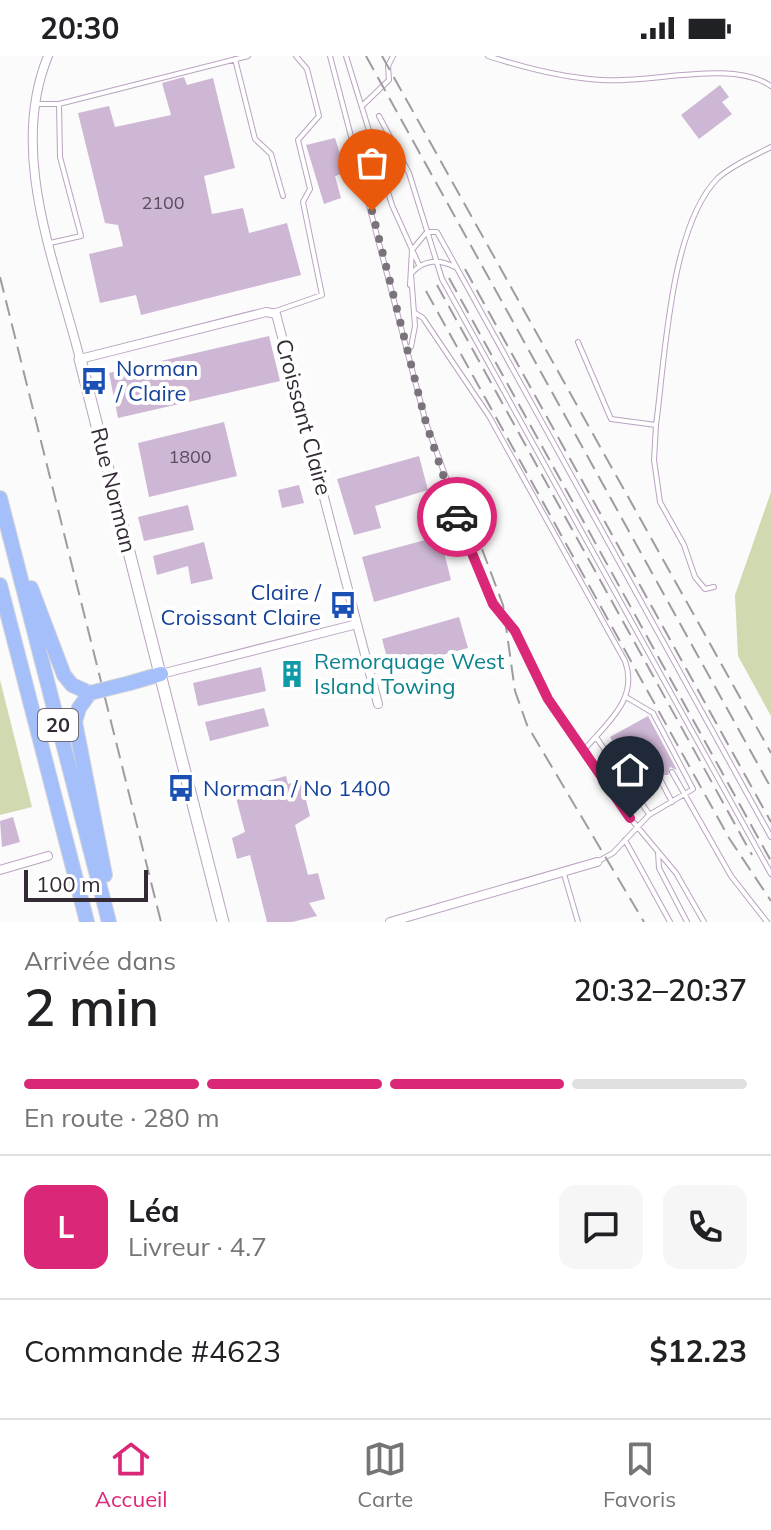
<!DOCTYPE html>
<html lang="fr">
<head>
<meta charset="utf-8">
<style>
	body { margin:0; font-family:Mulish,sans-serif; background:#f6f6f6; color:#202124; height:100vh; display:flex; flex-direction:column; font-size:30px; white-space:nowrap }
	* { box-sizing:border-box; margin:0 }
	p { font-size:26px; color:#757577 }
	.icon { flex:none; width:44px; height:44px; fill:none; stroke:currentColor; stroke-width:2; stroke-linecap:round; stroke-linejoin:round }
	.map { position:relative; height:866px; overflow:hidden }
	.drawer { display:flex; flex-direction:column; background:#fff; flex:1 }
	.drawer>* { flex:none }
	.scale { position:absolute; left:24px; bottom:20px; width:124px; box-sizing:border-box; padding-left:8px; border:4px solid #342a36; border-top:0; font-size:22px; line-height:28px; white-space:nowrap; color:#342a36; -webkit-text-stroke:6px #fff; paint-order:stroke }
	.pin { position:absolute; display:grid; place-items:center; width:68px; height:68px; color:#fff; margin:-82px -34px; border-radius:50% 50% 50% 0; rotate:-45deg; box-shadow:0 0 8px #0007 }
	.pin .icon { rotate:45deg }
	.courier { position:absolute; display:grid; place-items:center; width:80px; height:80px; margin:-40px; border:6px solid #db2777; border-radius:50%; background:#fff; color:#222; box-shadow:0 2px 10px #0007 }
	.headline em { font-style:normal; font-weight:600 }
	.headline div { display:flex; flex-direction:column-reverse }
	.headline { display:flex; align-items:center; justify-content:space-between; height:136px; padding:0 24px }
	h1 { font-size:52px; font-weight:600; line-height:60px }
	.bar { display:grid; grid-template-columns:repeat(4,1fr); gap:12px 8px; align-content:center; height:96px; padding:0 24px }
	.bar i { height:10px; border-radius:6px; background:#e0e0e0 }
	.bar .selected { background:#db2777 }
	.bar p { grid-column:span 4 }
	.line { display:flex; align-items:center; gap:20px; padding:0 24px; border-top:2px solid #e0e0e0 }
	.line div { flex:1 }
	.round { display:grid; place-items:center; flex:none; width:84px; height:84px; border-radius:16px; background:#f6f6f6 }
	.status { display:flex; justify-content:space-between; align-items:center; height:56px; padding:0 40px; background:#fff; direction:ltr }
	.status svg { height:22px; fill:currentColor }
	.menu { display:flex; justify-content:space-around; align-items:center; height:112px; border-top:2px solid #e0e0e0; background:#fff; font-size:22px; color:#757577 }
	.menu a { display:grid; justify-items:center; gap:4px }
	.menu .selected { color:#db2777 }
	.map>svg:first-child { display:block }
</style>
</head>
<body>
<div class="status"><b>20:30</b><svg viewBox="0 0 49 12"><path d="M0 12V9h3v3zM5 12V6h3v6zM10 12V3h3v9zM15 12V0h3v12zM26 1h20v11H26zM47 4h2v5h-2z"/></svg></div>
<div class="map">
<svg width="771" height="866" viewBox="0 0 771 866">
	<rect width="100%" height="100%" fill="#fbfbfb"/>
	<path fill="#d0d9b0" d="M771 436V660L738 600 735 539Z
		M0 624 32 751 0 759Z"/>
	<path fill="#ceb7d5" d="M184 21 187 29 213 22 235 112 204 120 212 158 243 152 249 177 287 167 301 219 141 259 136 239 100 247 89 198 123 190 118 169 105 167 78 57 109 50 115 71 171 59 162 27Z
		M720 29 729 41 722 46 732 58 699 83 681 59Z
		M335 82 346 117 335 120 341 142 324 148 306 89Z
		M269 280 280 325 118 362 109 317Z
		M224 366 237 420 149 441 138 387Z
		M419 400 428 434 375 450 381 472 354 479 337 423Z
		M299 429 304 447 282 452 278 434Z
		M188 449 194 474 144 485 138 461Z
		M440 480 451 524 374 546 362 501Z
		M204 486 213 523 191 528 188 510 157 519 153 500Z
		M459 561 468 592 390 613 382 583Z
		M295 603 301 629 288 632 282 607Z
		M261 611 266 635 198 650 193 627Z
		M264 652 269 670 210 685 205 666Z
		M648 660 677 714 670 711 668 719H657L656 726 640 734 610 681Z
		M286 720 288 728 301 724 310 760 295 769 308 819 318 817 325 843 309 847 317 860 292 866H267L250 799 237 803 232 782 245 776 234 734Z
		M13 761 20 786 2 791 0 765Z"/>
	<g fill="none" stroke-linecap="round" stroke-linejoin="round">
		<g stroke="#baa3c0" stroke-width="6">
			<path id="lane" d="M330 0 426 367 488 536 515 575 548 643 630 762 676 817 704 866
				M346 0 392 149 419 209
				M488 0C525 12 563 22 602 24 651 28 731 3 771 30
				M235 3 255 83 271 98 283 140
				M37 48H59L248 0
				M363 49 389 24 388 10 393 0
				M379 60 409 117 442 223 771 818
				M50 187 81 180 60 101 59 48
				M410 229 412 194 427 176H437L771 781
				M273 256 322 239 303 146 310 133 298 84 319 60 307 13 296 0
				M415 257 423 262 489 360 625 605C639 643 607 667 584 694
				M578 286 611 363 656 369C665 303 670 170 718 122 732 109 754 100 771 91
				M406 292 411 291 415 270 411 218C423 203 440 203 455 211
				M656 369 654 404 660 446 684 489 695 521 705 533 714 531
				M596 681 649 758
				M672 716 731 820 767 866
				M660 723 672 746
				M625 784 670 866
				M658 796 659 812 687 866
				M597 806 613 797 649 759 693 733 653 657 626 641
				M564 818 578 866"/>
		</g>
		<g stroke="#baa3c0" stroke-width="10">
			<path id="street" d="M48 0C8 97 56 208 80 303L266 256 276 258 378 648
				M161 618 357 568
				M0 814 48 800
				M390 866 597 806"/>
		</g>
		<g stroke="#baa3c0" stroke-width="13">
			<path id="secondary" d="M80 303 223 866"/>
		</g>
		<g stroke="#d6d4d7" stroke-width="16">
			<path id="highway" d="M0 442 109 866
				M0 529 87 866
				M31 532 64 619 72 629 90 637 79 652 75 666 105 819
				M130 627 161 618"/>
		</g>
		<use href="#lane" stroke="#fff" stroke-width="4"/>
		<use href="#street" stroke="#fff" stroke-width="8"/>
		<use href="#secondary" stroke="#fff" stroke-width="11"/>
		<use href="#highway" stroke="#a5bffb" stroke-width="14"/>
		<path stroke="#a09ba1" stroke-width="2" stroke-dasharray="16 8" stroke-linecap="butt" d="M366 0 771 732
			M382 0 771 697
			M465 213 771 766
			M0 221 161 866
			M449 222 771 805
			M437 229 752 799
			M426 235 729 782 771 845
			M482 493 503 549 515 635 527 669 644 866"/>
		<g stroke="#d6d4d7" stroke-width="16" stroke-linecap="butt">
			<path id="highway-bridge" d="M90 637 130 627"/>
		</g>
		<use href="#highway-bridge" stroke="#a5bffb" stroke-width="14"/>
	</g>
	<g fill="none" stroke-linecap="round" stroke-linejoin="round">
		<path stroke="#7a737b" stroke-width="8" stroke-dasharray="0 14.4" d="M372 155 426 367 457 461"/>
		<path stroke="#db2777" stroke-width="10" d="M457 461 493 548 515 575 548 643 630 762"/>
	</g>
	<defs>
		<g id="bus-bare" transform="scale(2.16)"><path d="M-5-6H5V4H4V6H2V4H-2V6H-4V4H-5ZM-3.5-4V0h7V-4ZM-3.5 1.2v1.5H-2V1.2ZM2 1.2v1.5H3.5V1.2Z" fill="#1a4fb4" stroke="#fff" stroke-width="2.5" paint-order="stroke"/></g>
		<g id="building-bare" transform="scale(2.16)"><path d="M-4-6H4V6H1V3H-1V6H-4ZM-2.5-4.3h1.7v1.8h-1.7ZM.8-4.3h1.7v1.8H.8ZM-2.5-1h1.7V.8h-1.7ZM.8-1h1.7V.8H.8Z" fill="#0f9aa8" stroke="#fff" stroke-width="2.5" paint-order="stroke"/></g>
	</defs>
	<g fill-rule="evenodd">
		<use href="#bus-bare" x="94" y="325"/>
		<use href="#bus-bare" x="343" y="549"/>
		<use href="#building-bare" x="292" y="618"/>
		<use href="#bus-bare" x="181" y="732"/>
	</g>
	<g text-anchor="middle" stroke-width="8" stroke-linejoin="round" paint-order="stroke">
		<g font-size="18" fill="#5a4d5e">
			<text x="163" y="153">2100</text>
			<text x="190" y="407">1800</text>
		</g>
		<rect fill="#fff" stroke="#716a72" stroke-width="2" x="38" y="653" width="40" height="32" rx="6"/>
		<g font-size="20" font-weight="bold" fill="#342a36">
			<text x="58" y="676">20</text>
		</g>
		<g font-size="22" fill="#164399" stroke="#fff" text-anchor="start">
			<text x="116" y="320">Norman<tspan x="116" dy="25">/ Claire</tspan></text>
			<text x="321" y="544" text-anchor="end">Claire /<tspan x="321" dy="25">Croissant Claire</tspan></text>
			<text x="203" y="740">Norman / No 1400</text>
		</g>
		<g font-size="22" fill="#342a36" stroke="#fff">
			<text transform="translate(304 361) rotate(75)" y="8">Croissant Claire</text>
			<text transform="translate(114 434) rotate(76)" y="8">Rue Norman</text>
		</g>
		<g font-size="22" fill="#0d838f" stroke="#fff" text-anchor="start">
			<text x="314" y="613">Remorquage West<tspan x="314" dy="25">Island Towing</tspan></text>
		</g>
	</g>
</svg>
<div class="scale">100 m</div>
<div class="pin" style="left:372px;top:155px;background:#ea580c"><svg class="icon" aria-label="bag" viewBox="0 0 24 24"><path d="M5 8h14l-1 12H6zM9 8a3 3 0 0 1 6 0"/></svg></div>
<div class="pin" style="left:630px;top:762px;background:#1f2937"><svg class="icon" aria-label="home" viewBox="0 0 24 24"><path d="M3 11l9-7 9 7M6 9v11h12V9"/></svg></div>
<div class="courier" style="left:457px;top:461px"><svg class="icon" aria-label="car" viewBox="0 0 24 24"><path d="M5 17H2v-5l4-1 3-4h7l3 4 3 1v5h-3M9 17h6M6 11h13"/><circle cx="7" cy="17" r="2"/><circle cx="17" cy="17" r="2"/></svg></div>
</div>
<section class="drawer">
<div class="headline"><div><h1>2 min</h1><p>Arrivée dans</p></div><em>20:32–20:37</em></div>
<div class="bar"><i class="selected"></i><i class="selected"></i><i class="selected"></i><i></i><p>En route · 280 m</p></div>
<div class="line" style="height:144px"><b class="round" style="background:#db2777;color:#fff">L</b><div><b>Léa</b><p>Livreur · 4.7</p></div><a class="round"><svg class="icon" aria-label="chat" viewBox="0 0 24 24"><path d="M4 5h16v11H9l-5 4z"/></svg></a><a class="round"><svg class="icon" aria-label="phone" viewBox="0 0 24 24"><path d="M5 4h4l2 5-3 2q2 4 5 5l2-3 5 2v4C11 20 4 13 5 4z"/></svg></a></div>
<div class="line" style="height:104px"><div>Commande #4623</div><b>$12.23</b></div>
</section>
<nav class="menu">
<a class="selected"><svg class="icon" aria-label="home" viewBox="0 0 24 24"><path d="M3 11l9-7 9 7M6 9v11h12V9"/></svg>Accueil</a>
<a><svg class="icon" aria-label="map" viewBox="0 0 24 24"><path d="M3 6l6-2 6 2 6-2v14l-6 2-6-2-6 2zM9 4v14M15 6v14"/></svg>Carte</a>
<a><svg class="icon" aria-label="saved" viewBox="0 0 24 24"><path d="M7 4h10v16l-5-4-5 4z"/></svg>Favoris</a>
</nav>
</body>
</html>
